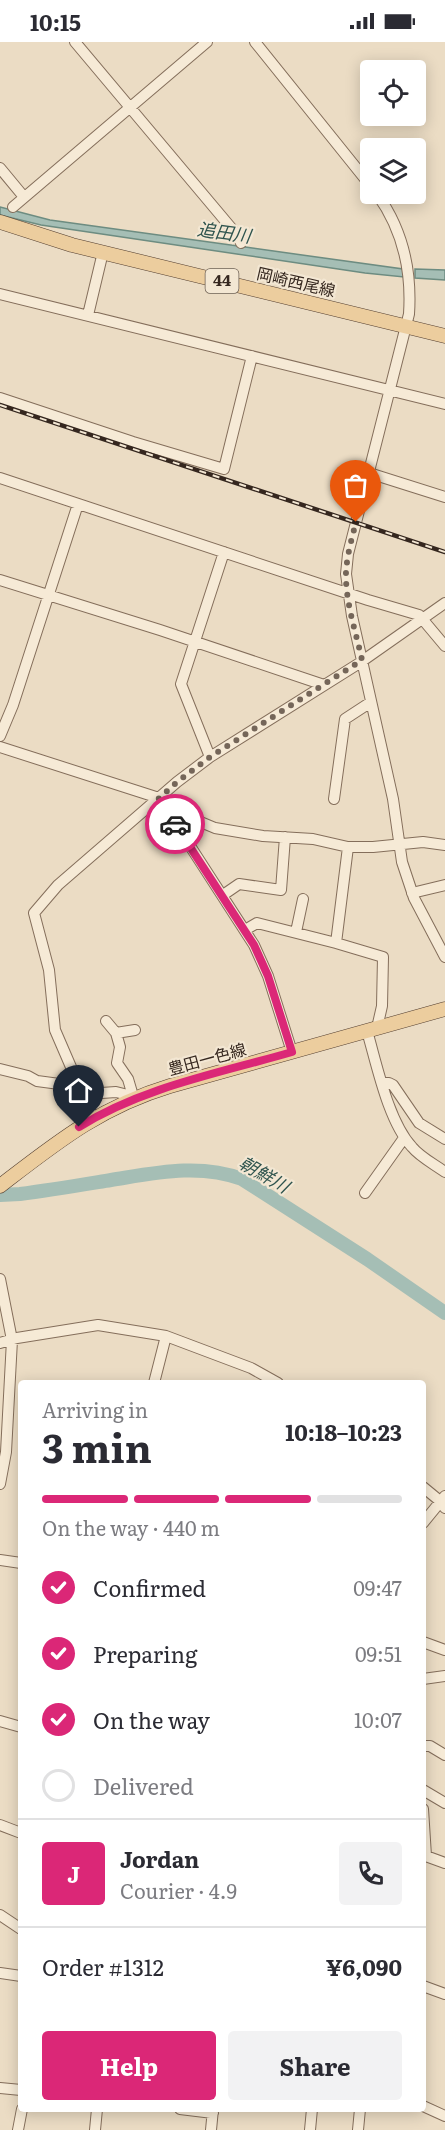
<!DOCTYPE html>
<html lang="en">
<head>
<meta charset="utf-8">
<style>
	body { margin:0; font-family:Literata,"Noto Sans JP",serif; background:#f2f2f3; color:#2b2b33; height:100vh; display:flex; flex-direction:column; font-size:22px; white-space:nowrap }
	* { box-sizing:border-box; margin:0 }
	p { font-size:20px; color:#7c7c81 }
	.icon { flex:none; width:33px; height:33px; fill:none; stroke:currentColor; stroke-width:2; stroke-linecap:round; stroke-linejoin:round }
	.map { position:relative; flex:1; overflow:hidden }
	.drawer { position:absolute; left:18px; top:1338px; width:408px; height:732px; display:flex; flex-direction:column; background:#fff; border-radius:6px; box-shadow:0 3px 15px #0003 }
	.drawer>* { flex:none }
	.controls { position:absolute; left:360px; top:18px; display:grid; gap:12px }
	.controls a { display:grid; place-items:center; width:66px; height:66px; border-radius:6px; background:#fff; box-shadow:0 3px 15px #0003; font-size:30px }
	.pin { position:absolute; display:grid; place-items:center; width:51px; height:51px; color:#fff; margin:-62px -26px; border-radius:50% 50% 50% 0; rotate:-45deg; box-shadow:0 0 6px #0007 }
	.pin .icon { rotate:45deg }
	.courier { position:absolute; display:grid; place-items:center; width:60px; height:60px; margin:-30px; border:4px solid #db2777; border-radius:50%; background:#fff; color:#222; box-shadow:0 2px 8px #0007 }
	.headline em { font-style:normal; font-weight:700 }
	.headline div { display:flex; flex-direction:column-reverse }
	.headline { display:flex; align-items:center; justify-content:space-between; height:102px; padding:0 24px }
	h1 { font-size:39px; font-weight:700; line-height:45px }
	.bar { display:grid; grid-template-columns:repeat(4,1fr); gap:9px 6px; align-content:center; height:72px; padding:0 24px }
	.bar i { height:8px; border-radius:4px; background:#e1e1e2 }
	.bar .current { background:#db2777 }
	.bar p { grid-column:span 4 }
	.line { display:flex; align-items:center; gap:15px; padding:0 24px; border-top:2px solid #e1e1e2 }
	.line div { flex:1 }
	.round { display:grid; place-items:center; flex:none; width:63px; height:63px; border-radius:6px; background:#f2f2f3 }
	ol { padding:0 24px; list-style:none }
	li { display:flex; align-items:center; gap:18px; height:66px }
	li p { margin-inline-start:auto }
	li .icon { padding:6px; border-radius:50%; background:#db2777; color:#fff; stroke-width:4 }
	li:last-child { color:#7c7c81 }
	li i { width:33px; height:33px; border:3px solid #e1e1e2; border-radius:50% }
	.cta { display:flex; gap:12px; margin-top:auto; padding:12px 24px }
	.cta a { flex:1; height:69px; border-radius:6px; background:#db2777; color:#fff; font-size:24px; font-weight:700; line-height:69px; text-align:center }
	.cta a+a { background:#f2f2f3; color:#2b2b33 }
	.status { display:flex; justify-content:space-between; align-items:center; height:42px; padding:0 30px; background:#fff; direction:ltr }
	.status svg { height:16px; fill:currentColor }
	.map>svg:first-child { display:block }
</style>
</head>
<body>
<div class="status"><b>10:15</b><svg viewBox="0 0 49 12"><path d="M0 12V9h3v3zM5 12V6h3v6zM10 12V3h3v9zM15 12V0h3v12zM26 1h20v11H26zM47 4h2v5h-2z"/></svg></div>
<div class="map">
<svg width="445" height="2088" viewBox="0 0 445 2088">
	<rect width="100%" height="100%" fill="#ebdcc4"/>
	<path fill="#a5beb5" stroke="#6d8c81" stroke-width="1.5" d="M0 165 50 178 403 227 404 235 365 231 41 183 0 173Z
		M415 227 445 228V238L415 236Z"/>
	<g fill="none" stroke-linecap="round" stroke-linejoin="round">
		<path stroke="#a5beb5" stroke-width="14" d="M0 1153 20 1152C50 1148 80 1143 111 1138 155 1131 199 1121 242 1137L367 1217 445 1271"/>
		<g stroke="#846e5b" stroke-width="12">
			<path id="minor" d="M75 0 238 194 241 201
				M255 0 370 143
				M0 126 24 155
				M377 152C403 188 412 227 409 272L348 512 346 532 352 574 393 757 402 820 414 856 445 915
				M13 165 207 0
				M0 252 445 362
				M88 273 103 210
				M0 356 133 400 224 427 252 314
				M369 431 445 455
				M0 436 368 558 419 573 445 604
				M0 538 160 588 324 643
				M0 694 13 663 78 462
				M0 705 159 756
				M210 715 181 642 224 510
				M334 757 345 677 371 660
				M157 758 192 807 254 903 268 934 292 1010
				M165 768H172L215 786 263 794 313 797 348 805H373L423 800 445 803
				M412 851 445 843
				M223 853 239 842 281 848 285 795
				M245 888 257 881 336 901 348 805
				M296 890 303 857
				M336 901 383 915 382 964 377 986
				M106 979 116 991
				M367 989C377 1023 388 1079 412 1105 420 1115 434 1122 445 1130
				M0 1027 28 1034 37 1039 67 1043 87 1052 116 1050 136 1055
				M383 1041H389L393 1043 419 1081 445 1097
				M133 1054 128 1037 117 1021 120 1005 116 991 135 988
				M93 1076 55 988 49 928 34 871 58 843 177 740 210 715 358 622 445 561
				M365 1151 404 1096
				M0 1237 12 1298 6 1410 0 1442
				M0 1301 17 1296 98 1283 166 1294 251 1326 278 1341
				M154 1341 166 1294
				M423 1445 440 1459 445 1466
				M423 1481 445 1454
				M0 1518 21 1521
				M423 1600 445 1608
				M423 1637 445 1634
				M0 1679 21 1685
				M423 1704H430L445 1713
				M423 1748 445 1761
				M423 1767 426 1814
				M0 1783 21 1791
				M423 1813 445 1821
				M0 1873 21 1887
				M0 1931 21 1934
				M423 1944 445 1952
				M0 2046 21 2048
				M423 2064 445 2074
				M180 2067 213 2071
				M18 2088 22 2067
				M95 2088 97 2067
				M211 2088 213 2067
				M310 2088 312 2067
				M358 2088 360 2067"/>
		</g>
		<g stroke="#523d2f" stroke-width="15">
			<path id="major" d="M0 180 72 203 445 294
				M0 1144C56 1101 100 1065 170 1044L445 967"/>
		</g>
		<use href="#minor" stroke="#f6ead6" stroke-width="10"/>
		<use href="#major" stroke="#eccd9e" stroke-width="14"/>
		<g stroke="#35271f" stroke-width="4.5">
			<path id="rail" d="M0 363 445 510"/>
		</g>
		<use href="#rail" stroke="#f3e7d3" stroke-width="2" stroke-dasharray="7" stroke-linecap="butt"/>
	</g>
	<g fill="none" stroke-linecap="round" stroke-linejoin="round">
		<path stroke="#756659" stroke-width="6" stroke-dasharray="0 10.8" d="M175 782 157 758 177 740 210 715 362 618C356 590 345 559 346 530 347 513 352 496 356 480"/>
		<path stroke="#db2777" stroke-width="8" d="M79 1085C143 1045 220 1031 292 1010L268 934 254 903 175 782"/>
	</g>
	<g text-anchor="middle" stroke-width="4.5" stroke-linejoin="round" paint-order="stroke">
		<rect fill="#f3e7d3" stroke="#6e6155" stroke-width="1.5" x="205.5" y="227" width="33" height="24" rx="4.5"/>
		<g font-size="15" font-weight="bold" fill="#35271f">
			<text x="222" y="244">44</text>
		</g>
		<g font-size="16" fill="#35271f" stroke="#f3e7d3">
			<text transform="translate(296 240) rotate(13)" y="6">岡崎西尾線</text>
			<text transform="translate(207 1017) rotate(-15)" y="6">豊田一色線</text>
		</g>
		<g font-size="18" font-style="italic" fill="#2f544e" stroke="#f3e7d3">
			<text transform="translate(224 191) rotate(8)" y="6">追田川</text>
			<text transform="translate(264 1133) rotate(30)" y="6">朝鮮川</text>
		</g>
	</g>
</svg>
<div class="controls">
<a><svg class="icon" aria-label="locate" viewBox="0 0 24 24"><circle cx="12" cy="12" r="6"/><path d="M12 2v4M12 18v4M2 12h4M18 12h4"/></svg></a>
<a><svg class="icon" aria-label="layers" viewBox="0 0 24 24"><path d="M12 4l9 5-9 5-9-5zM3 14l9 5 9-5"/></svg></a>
</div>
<div class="pin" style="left:356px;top:480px;background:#ea580c"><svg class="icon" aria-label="bag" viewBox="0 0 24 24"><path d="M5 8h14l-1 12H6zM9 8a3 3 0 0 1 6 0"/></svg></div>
<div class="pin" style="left:79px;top:1085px;background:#1f2937"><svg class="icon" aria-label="home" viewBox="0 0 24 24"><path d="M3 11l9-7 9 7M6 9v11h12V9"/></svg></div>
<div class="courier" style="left:175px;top:782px"><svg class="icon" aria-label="car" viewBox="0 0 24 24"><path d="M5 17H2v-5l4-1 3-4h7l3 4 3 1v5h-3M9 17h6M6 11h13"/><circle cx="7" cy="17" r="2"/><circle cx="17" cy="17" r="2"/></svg></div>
<section class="drawer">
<div class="headline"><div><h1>3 min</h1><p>Arriving in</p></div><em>10:18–10:23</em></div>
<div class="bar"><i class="current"></i><i class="current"></i><i class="current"></i><i></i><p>On the way · 440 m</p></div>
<ol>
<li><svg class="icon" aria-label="check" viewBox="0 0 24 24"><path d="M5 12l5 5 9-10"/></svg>Confirmed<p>09:47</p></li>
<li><svg class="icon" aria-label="check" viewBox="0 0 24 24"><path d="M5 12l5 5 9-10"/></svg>Preparing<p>09:51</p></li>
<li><svg class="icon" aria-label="check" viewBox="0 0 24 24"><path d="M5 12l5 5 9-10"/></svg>On the way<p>10:07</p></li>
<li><i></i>Delivered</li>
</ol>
<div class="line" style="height:108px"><b class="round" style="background:#db2777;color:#fff">J</b><div><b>Jordan</b><p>Courier · 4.9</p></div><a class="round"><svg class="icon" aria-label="phone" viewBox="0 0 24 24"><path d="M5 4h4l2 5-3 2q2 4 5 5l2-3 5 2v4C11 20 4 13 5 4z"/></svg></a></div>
<div class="line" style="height:78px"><div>Order #1312</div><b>¥6,090</b></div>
<div class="cta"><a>Help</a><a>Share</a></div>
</section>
</div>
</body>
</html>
